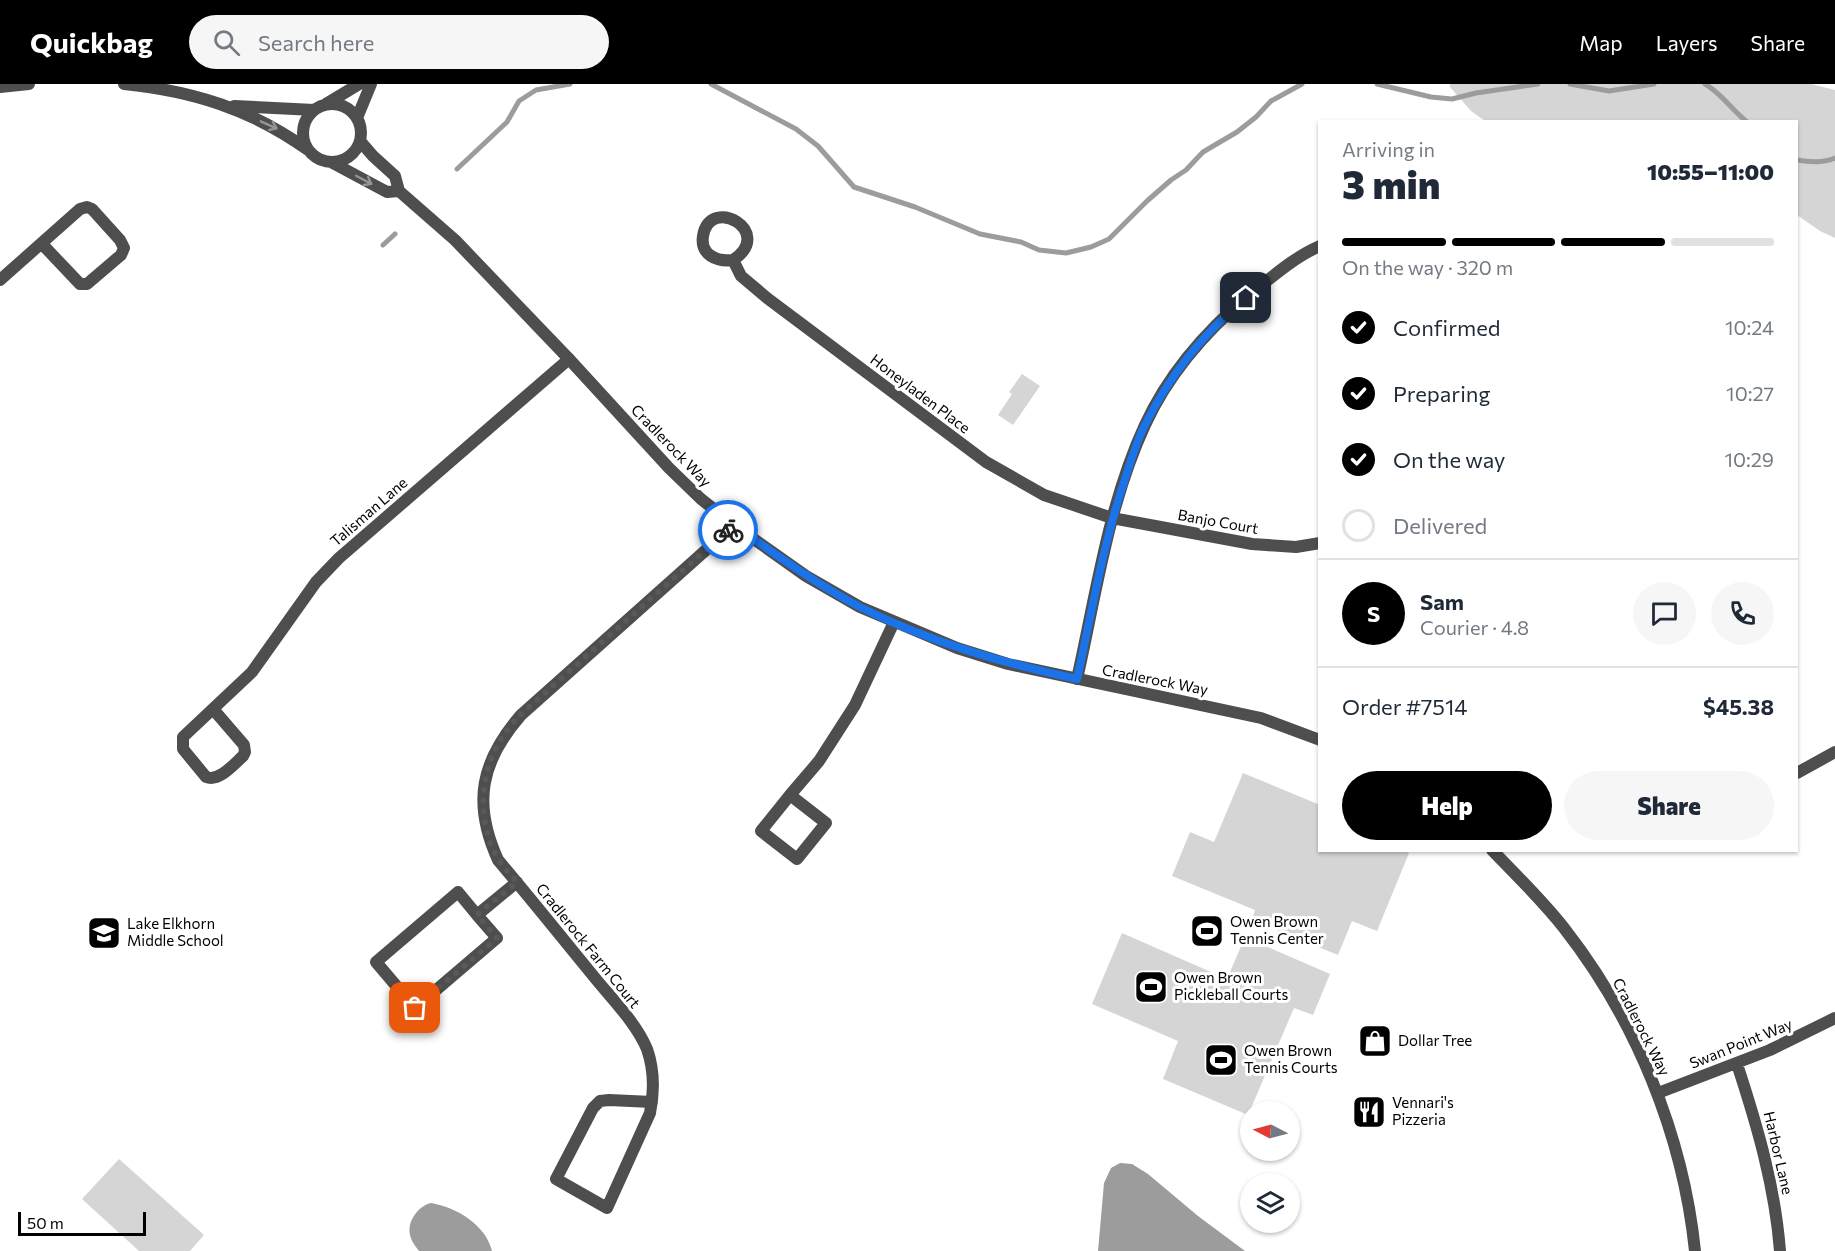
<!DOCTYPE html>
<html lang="en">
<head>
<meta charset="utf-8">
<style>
	body { margin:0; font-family:Commissioner,sans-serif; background:#f6f6f7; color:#1f2937; height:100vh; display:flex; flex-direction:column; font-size:22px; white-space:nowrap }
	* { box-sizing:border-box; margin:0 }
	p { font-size:20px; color:#747a83 }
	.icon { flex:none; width:33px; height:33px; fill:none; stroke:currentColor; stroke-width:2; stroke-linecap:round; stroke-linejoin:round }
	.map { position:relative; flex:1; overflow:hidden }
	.side { position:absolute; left:1318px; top:36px; width:480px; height:732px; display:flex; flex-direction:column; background:#fff; border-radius:0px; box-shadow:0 2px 4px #0004 }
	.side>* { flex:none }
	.needle { width:39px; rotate:276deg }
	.tools { position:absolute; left:1240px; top:1017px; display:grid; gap:12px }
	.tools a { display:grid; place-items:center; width:60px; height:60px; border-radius:50%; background:#fff; box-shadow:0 2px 4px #0004; font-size:30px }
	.scale { position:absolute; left:18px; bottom:15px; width:128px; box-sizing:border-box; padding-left:6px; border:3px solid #000; border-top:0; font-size:16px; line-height:21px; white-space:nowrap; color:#000; -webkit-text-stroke:4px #fff; paint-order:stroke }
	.pin { position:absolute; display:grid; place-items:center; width:51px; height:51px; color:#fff; margin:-26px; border-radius:12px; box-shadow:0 3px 9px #0006 }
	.courier { position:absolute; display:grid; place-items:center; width:60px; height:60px; margin:-30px; border:4px solid #1a73e8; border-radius:50%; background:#fff; color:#222; box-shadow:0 2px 8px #0007 }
	.head em { font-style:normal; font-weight:800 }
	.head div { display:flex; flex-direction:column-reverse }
	.head { display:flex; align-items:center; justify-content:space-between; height:102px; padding:0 24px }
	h1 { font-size:39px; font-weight:800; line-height:45px }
	.bar { display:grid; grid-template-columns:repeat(4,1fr); gap:9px 6px; align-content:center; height:72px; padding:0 24px }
	.bar i { height:8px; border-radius:4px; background:#e0e1e3 }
	.bar .active { background:#000 }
	.bar p { grid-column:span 4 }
	.line { display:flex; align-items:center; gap:15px; padding:0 24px; border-top:2px solid #e0e1e3 }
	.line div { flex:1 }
	.round { display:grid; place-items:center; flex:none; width:63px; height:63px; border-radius:32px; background:#f6f6f7 }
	ol { padding:0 24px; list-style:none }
	li { display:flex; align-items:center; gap:18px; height:66px }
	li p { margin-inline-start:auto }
	li .icon { padding:6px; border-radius:50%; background:#000; color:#fff; stroke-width:4 }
	li:last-child { color:#747a83 }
	li i { width:33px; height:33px; border:3px solid #e0e1e3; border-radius:50% }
	.cta { display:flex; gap:12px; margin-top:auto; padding:12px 24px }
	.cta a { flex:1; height:69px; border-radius:36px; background:#000; color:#fff; font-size:24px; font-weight:800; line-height:69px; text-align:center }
	.cta a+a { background:#f6f6f7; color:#1f2937 }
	header { display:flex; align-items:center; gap:36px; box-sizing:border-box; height:84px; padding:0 30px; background:#000; color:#fff }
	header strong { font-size:28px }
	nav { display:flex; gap:33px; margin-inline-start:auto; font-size:21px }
	.search { width:420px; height:54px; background:#f6f6f7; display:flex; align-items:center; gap:15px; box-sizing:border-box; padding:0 21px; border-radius:33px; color:#747a83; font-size:22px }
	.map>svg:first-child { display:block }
</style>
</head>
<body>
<header>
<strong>Quickbag</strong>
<div class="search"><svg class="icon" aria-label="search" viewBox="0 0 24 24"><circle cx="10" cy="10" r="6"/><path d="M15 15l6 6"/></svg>Search here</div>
<nav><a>Map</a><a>Layers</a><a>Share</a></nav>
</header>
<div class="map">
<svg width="1835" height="1167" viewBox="0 0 1835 1167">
	<rect width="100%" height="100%" fill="#fff"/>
	<path fill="#d5d5d5" d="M1450 0H1811L1835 6V154L1820 147 1797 131V38L1485 37 1471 27 1450 3Z
		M1022 290 1040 302 1013 341 998 331 1012 310 1009 308Z
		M1243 689 1320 721V766H1404L1409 769 1377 847 1352 837 1338 871 1252 836 1255 826 1172 792 1190 748 1214 758Z
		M1122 849 1227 895 1245 853 1330 890 1313 931 1294 924 1248 1031 1163 995 1178 957 1092 920Z
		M119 1075 204 1151 190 1167H139L82 1115Z"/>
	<path fill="#9c9c9c" d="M1120 1079 1132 1080 1148 1090 1198 1132 1245 1167H1098L1104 1099 1111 1084Z
		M431 1119C456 1123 486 1141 492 1167H419C416 1163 412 1158 411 1154 405 1139 418 1122 431 1119Z"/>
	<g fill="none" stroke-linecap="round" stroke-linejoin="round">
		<path stroke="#9c9c9c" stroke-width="5" d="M711 0 796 45 818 62 854 103 915 123 980 150 1021 158 1039 166 1066 169 1091 163 1109 155 1147 117 1171 96 1186 86 1203 68 1237 48 1256 33 1271 17 1302 0
			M1377 0 1431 13 1452 15 1476 9 1538 0
			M1570 0 1609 7 1654 0
			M1705 0C1720 8 1732 26 1747 38
			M1797 76C1809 78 1824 79 1835 74
			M457 85 507 38 519 17 536 6 570 0
			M383 161 395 150"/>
		<path stroke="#4e4e4e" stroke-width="12" d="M733 176C776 148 710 110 703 152 700 171 717 178 733 176L741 192 767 214 986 378 1044 411 1112 434 1252 460 1296 463 1320 459
			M0 196 80 125 87 123 92 125 120 156 124 164 121 171 87 200H80L42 160
			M1077 595C1096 511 1108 421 1145 341 1168 291 1207 246 1249 211 1271 194 1294 173 1320 162
			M213 625 244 661 245 668 243 672C233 681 219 698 206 693L183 665V653L252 588 316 498 339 474 569 275
			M1797 689 1835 668
			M790 711 761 747 797 775 826 739 790 711 819 677 855 621 894 538
			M477 831 497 854 415 924 376 878 458 808 477 831 517 798
			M1737 980C1757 1041 1775 1102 1780 1167
			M1658 1009 1770 966 1835 934
			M652 1018 609 1016 600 1017 593 1024 556 1095 607 1124 650 1029C654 1009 654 985 647 965 636 939 613 916 595 894 563 855 531 815 498 776 472 719 481 677 521 631L734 441"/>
		<path stroke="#4e4e4e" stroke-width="12" d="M124 0C193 7 251 25 308 66
			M0 3 29 0
			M303 49a29 29 0 1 1 58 0a29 29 0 1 1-58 0Z
			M326 20 359 0
			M234 22 314 26
			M357 34 371 0
			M360 57 373 72 395 92 399 107 455 156 569 275 669 384 701 415 734 441 806 492 860 523 957 564 1008 580 1261 634 1320 656
			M331 78 387 108 399 107
			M1492 766C1517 792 1542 816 1564 844 1636 936 1683 1051 1695 1167"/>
	</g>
	<defs><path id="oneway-shaft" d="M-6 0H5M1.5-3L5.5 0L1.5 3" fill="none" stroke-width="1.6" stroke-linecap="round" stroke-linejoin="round" transform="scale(1.5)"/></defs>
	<g stroke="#959595">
		<use href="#oneway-shaft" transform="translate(269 41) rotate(24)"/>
		<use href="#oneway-shaft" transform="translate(364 96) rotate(28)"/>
	</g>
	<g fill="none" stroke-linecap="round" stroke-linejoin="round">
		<path stroke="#595959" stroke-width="6" stroke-dasharray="0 10.8" d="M415 924 497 854 477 831 517 798C511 791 504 784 499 776 479 746 479 701 494 668 500 654 510 642 520 631L728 446"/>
		<path stroke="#1a73e8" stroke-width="8" d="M728 446 734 441C775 470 816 500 860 523 929 558 1002 579 1077 595 1092 528 1103 460 1125 395 1131 376 1137 356 1146 339 1170 291 1205 248 1246 214"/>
	</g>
	<defs>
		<g id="stadium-square" transform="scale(1.725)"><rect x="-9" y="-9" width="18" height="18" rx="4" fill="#000" stroke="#fff"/><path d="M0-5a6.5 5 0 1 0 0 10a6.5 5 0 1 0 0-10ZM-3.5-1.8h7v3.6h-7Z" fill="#fff"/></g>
		<g id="school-square" transform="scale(1.725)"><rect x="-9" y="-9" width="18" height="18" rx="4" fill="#000" stroke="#fff"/><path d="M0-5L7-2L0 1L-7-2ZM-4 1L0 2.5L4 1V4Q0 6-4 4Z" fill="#fff"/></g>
		<g id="shop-square" transform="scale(1.725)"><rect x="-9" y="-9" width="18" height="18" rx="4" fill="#000" stroke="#fff"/><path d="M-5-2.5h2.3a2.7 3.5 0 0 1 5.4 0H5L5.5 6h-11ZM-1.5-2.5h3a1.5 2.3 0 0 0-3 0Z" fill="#fff"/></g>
		<g id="restaurant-square" transform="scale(1.725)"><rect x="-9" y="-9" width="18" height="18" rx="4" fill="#000" stroke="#fff"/><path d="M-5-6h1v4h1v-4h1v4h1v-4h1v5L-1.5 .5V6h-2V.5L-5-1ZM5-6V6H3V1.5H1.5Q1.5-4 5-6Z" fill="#fff"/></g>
	</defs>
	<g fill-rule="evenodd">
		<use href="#stadium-square" x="1207" y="847"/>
		<use href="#school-square" x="104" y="849"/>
		<use href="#stadium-square" x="1151" y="903"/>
		<use href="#shop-square" x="1375" y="957"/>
		<use href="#stadium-square" x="1221" y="976"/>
		<use href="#restaurant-square" x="1369" y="1028"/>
	</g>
	<g text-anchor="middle" stroke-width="6" stroke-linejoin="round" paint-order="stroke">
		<g font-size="15" fill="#000" stroke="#fff">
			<text transform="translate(920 310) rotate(37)" y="5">Honeyladen Place</text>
			<text transform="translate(671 362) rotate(46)" y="5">Cradlerock Way</text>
			<text transform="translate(369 428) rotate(-41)" y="5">Talisman Lane</text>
			<text transform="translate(1218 438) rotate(10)" y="5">Banjo Court</text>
			<text transform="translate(1155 596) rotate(11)" y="5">Cradlerock Way</text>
			<text transform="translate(588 862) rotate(51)" y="5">Cradlerock Farm Court</text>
			<text transform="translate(1641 943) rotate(63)" y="5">Cradlerock Way</text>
			<text transform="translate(1741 960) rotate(-22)" y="5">Swan Point Way</text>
			<text transform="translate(1778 1069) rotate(77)" y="5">Harbor Lane</text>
		</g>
		<g font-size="15" fill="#000" stroke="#fff" text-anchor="start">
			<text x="1230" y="843">Owen Brown<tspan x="1230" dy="17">Tennis Center</tspan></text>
			<text x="127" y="845">Lake Elkhorn<tspan x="127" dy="17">Middle School</tspan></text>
			<text x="1174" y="899">Owen Brown<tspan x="1174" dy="17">Pickleball Courts</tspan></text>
			<text x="1398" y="962">Dollar Tree</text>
			<text x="1244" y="972">Owen Brown<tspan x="1244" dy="17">Tennis Courts</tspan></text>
			<text x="1392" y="1024">Vennari's<tspan x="1392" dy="17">Pizzeria</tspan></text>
		</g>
	</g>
</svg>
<div class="tools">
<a><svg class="needle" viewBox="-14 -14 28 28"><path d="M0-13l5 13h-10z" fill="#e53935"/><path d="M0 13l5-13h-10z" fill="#747a83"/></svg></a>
<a><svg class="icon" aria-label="layers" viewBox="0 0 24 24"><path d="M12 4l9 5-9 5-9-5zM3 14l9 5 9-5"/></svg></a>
</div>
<div class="scale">50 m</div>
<div class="pin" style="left:415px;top:924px;background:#ea580c"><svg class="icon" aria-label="bag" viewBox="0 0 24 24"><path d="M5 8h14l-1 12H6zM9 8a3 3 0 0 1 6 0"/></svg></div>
<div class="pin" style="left:1246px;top:214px;background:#1f2937"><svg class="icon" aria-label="home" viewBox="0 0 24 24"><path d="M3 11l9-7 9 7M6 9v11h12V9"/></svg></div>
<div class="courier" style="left:728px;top:446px"><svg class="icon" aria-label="bike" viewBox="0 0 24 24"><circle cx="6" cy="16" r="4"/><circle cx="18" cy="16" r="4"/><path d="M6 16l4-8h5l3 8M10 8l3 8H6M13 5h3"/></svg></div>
<section class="side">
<div class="head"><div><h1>3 min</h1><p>Arriving in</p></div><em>10:55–11:00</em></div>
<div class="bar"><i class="active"></i><i class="active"></i><i class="active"></i><i></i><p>On the way · 320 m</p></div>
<ol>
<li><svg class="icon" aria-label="check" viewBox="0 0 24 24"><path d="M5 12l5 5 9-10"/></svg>Confirmed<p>10:24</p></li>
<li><svg class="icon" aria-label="check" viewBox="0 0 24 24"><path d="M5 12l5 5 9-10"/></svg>Preparing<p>10:27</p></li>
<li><svg class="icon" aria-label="check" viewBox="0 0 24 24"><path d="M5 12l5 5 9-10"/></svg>On the way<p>10:29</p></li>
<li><i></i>Delivered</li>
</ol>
<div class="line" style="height:108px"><b class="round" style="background:#000;color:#fff">S</b><div><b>Sam</b><p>Courier · 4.8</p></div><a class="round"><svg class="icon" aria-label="chat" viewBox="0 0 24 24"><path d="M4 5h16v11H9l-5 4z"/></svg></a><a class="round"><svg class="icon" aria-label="phone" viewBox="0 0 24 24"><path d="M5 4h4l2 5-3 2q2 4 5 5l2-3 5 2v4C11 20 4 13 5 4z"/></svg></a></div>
<div class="line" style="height:78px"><div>Order #7514</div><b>$45.38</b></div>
<div class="cta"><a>Help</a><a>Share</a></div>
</section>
</div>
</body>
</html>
